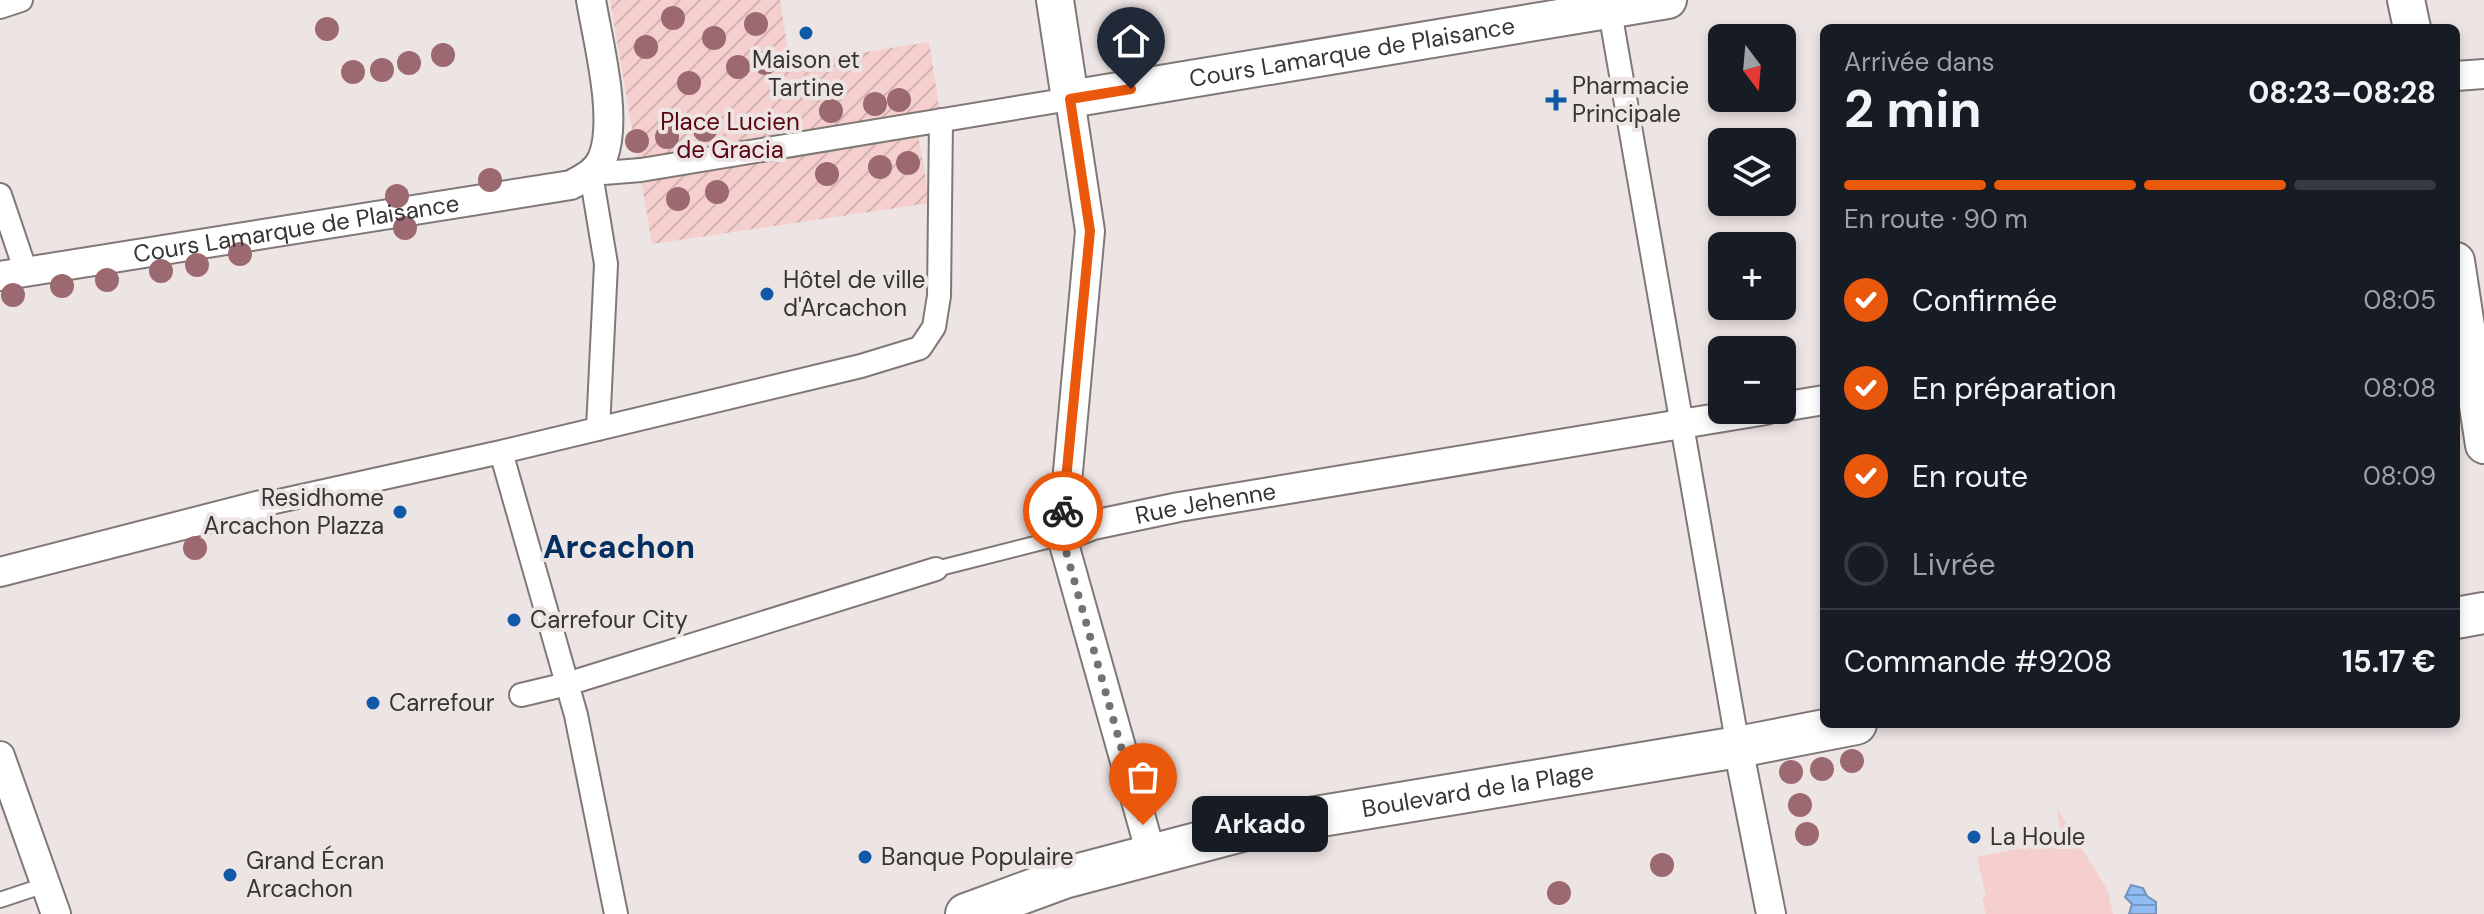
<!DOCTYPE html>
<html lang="fr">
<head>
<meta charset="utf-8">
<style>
	body { margin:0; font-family:"DM Sans",sans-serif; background:#242831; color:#f1f3f6; height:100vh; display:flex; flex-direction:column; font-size:30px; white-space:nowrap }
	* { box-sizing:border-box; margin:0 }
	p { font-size:26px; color:#9ea1a6 }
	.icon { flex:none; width:44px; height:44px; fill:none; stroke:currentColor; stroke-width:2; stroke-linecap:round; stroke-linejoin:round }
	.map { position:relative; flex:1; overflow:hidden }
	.side { position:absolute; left:1820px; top:24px; width:640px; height:704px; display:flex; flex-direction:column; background:#171b24; border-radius:12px; box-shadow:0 4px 12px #0003 }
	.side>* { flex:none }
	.needle { width:52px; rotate:164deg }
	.tools { position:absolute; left:1708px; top:24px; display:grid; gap:16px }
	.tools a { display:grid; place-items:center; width:88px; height:88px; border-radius:12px; background:#171b24; box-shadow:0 4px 12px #0003; font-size:40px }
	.pin { position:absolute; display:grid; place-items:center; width:68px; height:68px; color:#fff; margin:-82px -34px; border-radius:50% 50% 50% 0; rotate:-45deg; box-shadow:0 0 8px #0007 }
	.pin .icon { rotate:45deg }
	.courier { position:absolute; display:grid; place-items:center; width:80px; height:80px; margin:-40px; border:6px solid #ea580c; border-radius:50%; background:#fff; color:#222; box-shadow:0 2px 10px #0007 }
	.bubble { position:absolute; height:56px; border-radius:12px; background:#171b24; box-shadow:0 4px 12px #0003; font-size:26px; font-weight:700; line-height:56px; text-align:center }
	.summary em { font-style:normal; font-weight:700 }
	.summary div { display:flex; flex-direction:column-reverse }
	.summary { display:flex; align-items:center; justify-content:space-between; height:136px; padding:0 24px }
	h1 { font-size:52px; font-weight:700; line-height:60px }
	.bar { display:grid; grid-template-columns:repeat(4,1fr); gap:12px 8px; align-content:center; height:96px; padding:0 24px }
	.bar i { height:10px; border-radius:6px; background:#363941 }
	.bar .on { background:#ea580c }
	.bar p { grid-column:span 4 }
	.line { display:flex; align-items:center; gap:20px; padding:0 24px; border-top:2px solid #363941 }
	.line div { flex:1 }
	ol { padding:0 24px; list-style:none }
	li { display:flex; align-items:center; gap:24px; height:88px }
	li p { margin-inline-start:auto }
	li .icon { padding:8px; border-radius:50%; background:#ea580c; color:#fff; stroke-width:4 }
	li:last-child { color:#9ea1a6 }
	li i { width:44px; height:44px; border:4px solid #363941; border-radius:50% }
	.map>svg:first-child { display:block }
</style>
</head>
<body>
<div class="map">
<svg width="2484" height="914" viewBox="0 0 2484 914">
	<defs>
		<pattern id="garden-furrows" width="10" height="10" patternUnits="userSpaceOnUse" patternTransform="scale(2)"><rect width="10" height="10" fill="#f5cfcd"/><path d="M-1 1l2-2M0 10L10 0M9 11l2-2" fill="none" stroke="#d3b2b1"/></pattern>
		<pattern id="water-rules" width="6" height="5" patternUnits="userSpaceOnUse" patternTransform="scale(2)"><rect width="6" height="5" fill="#90bbf3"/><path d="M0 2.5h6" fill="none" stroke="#7799c6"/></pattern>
	</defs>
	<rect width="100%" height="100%" fill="#ede4e4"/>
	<path fill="#f5cfcd" d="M2057 808 2108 891 2113 914H1986L1982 898 1986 896 1977 857 2036 845 2034 835 2060 830Z"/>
	<path fill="url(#garden-furrows)" d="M610 0H780L790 64 929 42 940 113 915 117 930 203 652 244Z"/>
	<path fill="url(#water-rules)" stroke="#7692ba" stroke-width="2" d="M2131 885 2143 888 2147 896 2156 902V914H2129L2132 904 2125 897Z"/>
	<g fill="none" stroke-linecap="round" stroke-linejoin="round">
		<g stroke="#807877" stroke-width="18">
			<path id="service" d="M936 569 1062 537
				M0 900 45 885"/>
		</g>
		<g stroke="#807877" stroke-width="26">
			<path id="pedestrian" d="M1608 0 1738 747
				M0 7 21 0
				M0 195 26 272
				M598 429 606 264 591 174 641 170 1070 99
				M261 505 501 452
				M521 695 567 684 936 569
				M616 914 576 715 501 452 861 366 920 348 934 327 939 296 941 120"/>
		</g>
		<g stroke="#807877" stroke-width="32">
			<g id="minor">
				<path d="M2456 76 2484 74"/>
				<path d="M1070 99 1090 231 1062 537 1151 854"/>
				<path id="s1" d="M0 276 571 185C584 178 597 172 603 157 618 117 598 42 591 0"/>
				<path d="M1782 407 1824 400"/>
				<path id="s2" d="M1062 537 1093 525 1179 507 1766 410"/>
				<path d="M0 572 261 505"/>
				<path d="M1738 747 1771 914"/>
				<path d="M0 756 56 914"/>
			</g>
		</g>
		<g stroke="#807877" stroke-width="40">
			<g id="tertiary">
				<path id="s3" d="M1055 0 1070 99 1668 0"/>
				<path d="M2406 0 2412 28"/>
				<path d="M2456 261 2484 445"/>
			</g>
		</g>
		<g stroke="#807877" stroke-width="44">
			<g id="secondary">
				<path d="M2456 618 2484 613"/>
				<path id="s4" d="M966 914 1064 878 1261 826 1738 747 1856 724"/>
			</g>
		</g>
		<use href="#service" stroke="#fff" stroke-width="14"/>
		<use href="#pedestrian" stroke="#fff" stroke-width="22"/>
		<use href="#minor" stroke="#fff" stroke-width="28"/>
		<use href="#tertiary" stroke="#fff" stroke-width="36"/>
		<use href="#secondary" stroke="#fff" stroke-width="40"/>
	</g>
	<g fill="#9d6970">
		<circle cx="673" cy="18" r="12"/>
		<circle cx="756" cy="24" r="12"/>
		<circle cx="327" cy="29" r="12"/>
		<circle cx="714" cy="38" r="12"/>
		<circle cx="646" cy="47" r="12"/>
		<circle cx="443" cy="55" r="12"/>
		<circle cx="409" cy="63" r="12"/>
		<circle cx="765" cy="63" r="12"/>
		<circle cx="738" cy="67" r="12"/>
		<circle cx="382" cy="70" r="12"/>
		<circle cx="353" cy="72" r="12"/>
		<circle cx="689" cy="83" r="12"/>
		<circle cx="899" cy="100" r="12"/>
		<circle cx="875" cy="104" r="12"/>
		<circle cx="831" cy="111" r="12"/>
		<circle cx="705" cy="130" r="12"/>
		<circle cx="667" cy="137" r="12"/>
		<circle cx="637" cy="141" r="12"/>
		<circle cx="908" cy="163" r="12"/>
		<circle cx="880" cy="167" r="12"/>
		<circle cx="827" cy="174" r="12"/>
		<circle cx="490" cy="180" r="12"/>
		<circle cx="717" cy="192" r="12"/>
		<circle cx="397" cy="196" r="12"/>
		<circle cx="678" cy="199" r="12"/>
		<circle cx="405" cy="228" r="12"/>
		<circle cx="240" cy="254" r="12"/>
		<circle cx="197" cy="265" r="12"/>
		<circle cx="161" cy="271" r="12"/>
		<circle cx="107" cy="280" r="12"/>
		<circle cx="62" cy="286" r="12"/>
		<circle cx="13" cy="295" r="12"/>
		<circle cx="195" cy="548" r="12"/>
		<circle cx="1852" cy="761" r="12"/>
		<circle cx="1822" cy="769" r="12"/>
		<circle cx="1791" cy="772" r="12"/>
		<circle cx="1800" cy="805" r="12"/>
		<circle cx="1807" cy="834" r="12"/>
		<circle cx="1662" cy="865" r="12"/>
		<circle cx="1559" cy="893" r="12"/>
	</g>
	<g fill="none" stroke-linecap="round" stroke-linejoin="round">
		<path stroke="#777272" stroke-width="8" stroke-dasharray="0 14.4" d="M1063 511 1062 537 1143 825"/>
		<path stroke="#ea580c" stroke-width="10" d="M1063 511 1090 231 1070 99 1131 89"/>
	</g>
	<g fill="#1059a8" stroke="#ede4e4" stroke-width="3">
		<circle cx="806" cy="33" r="8"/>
		<path d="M1552 88h8v8h8v8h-8v8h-8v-8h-8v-8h8z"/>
		<circle cx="767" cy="294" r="8"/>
		<circle cx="400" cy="512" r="8"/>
		<circle cx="514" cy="620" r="8"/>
		<circle cx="373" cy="703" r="8"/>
		<circle cx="1974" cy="837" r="8"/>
		<circle cx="865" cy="857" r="8"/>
		<circle cx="230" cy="875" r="8"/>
	</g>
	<g text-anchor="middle" stroke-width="8" stroke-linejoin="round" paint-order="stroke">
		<g font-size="24" fill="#383434" stroke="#ede4e4">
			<text dy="8" stroke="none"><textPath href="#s3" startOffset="386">Cours Lamarque de Plaisance</textPath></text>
			<text dy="8" stroke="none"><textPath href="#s1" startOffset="300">Cours Lamarque de Plaisance</textPath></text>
			<text dy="8" stroke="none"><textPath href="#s2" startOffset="148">Rue Jehenne</textPath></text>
			<text dy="8" stroke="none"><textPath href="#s4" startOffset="528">Boulevard de la Plage</textPath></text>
		</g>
		<g font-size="24" fill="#383434" stroke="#ede4e4" text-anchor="start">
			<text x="806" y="68" text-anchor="middle">Maison et<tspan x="806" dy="28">Tartine</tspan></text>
			<text x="1572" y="94">Pharmacie<tspan x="1572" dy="28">Principale</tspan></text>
			<text x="783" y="288">Hôtel de ville<tspan x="783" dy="28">d'Arcachon</tspan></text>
			<text x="384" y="506" text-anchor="end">Residhome<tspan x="384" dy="28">Arcachon Plazza</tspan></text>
			<text x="530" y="628">Carrefour City</text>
			<text x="389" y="711">Carrefour</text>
			<text x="1990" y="845">La Houle</text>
			<text x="881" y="865">Banque Populaire</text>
			<text x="246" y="869">Grand Écran<tspan x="246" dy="28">Arcachon</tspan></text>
		</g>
		<g font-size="24" fill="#5b0512" stroke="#ede4e4">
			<text x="730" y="130">Place Lucien<tspan x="730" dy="28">de Gracia</tspan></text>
		</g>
		<g font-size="32" font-weight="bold" fill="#022f61" stroke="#ede4e4">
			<text x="619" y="558">Arcachon</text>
		</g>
	</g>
</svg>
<div class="tools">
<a><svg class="needle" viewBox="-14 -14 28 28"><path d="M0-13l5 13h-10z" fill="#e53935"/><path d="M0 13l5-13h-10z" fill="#9ea1a6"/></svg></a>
<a><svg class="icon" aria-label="layers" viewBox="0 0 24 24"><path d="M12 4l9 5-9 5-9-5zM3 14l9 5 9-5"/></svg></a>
<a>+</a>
<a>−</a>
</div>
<div class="pin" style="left:1143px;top:825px;background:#ea580c"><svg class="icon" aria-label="bag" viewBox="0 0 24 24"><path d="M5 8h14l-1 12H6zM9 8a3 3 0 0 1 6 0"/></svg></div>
<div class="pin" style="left:1131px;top:89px;background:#1f2937"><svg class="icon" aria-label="home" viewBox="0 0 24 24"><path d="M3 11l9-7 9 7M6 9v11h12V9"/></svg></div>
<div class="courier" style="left:1063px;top:511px"><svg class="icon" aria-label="bike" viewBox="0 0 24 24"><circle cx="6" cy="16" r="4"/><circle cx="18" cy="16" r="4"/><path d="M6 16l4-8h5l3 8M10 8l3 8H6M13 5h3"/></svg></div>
<div class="bubble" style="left:1192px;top:796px;width:136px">Arkado</div>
<section class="side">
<div class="summary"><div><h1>2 min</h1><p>Arrivée dans</p></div><em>08:23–08:28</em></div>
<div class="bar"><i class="on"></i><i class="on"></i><i class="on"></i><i></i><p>En route · 90 m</p></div>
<ol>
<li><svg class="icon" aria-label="check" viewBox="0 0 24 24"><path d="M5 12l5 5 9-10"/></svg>Confirmée<p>08:05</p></li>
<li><svg class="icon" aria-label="check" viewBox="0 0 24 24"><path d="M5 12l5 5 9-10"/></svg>En préparation<p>08:08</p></li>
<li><svg class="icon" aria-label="check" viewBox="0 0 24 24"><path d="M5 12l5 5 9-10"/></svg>En route<p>08:09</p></li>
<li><i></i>Livrée</li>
</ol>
<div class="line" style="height:104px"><div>Commande #9208</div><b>15.17 €</b></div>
</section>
</div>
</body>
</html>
